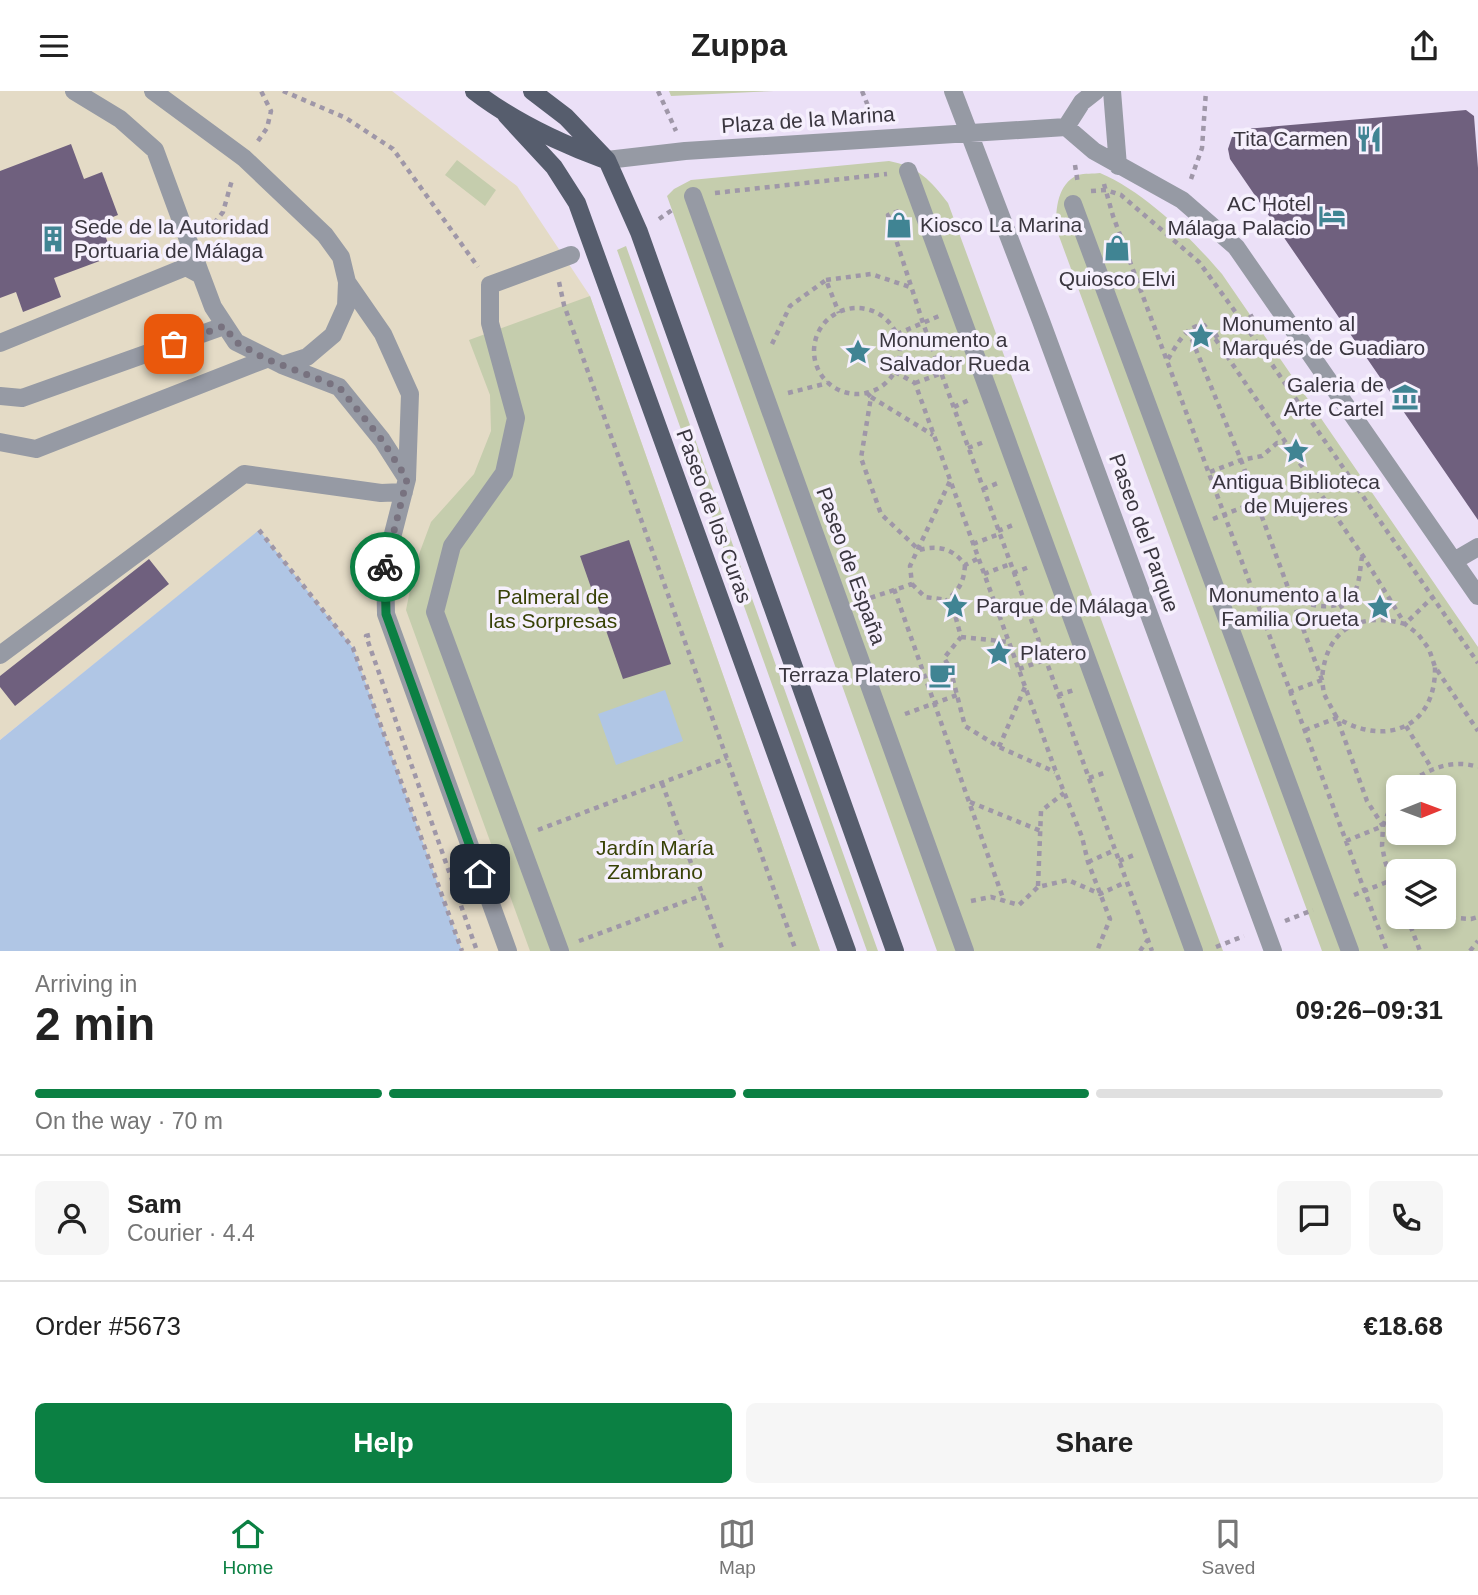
<!DOCTYPE html>
<html lang="en">
<head>
<meta charset="utf-8">
<style>
	body { margin:0; font-family:Helvetica,sans-serif; background:#f6f6f6; color:#222; height:100vh; display:flex; flex-direction:column; font-size:26px; white-space:nowrap }
	* { box-sizing:border-box; margin:0 }
	p { font-size:23px; color:#767676 }
	.icon { flex:none; width:38px; height:38px; fill:none; stroke:currentColor; stroke-width:2; stroke-linecap:round; stroke-linejoin:round }
	.map { position:relative; height:860px; overflow:hidden }
	.details { display:flex; flex-direction:column; background:#fff; flex:1 }
	.details>* { flex:none }
	.needle { width:46px; rotate:89deg }
	.tools { position:absolute; left:1386px; top:684px; display:grid; gap:14px }
	.tools a { display:grid; place-items:center; width:70px; height:70px; border-radius:10px; background:#fff; box-shadow:0 4px 10px #0003; font-size:35px }
	.pin { position:absolute; display:grid; place-items:center; width:60px; height:60px; color:#fff; margin:-30px; border-radius:14px; box-shadow:0 4px 10px #0006 }
	.courier { position:absolute; display:grid; place-items:center; width:70px; height:70px; margin:-35px; border:5px solid #0b8043; border-radius:50%; background:#fff; color:#222; box-shadow:0 2px 9px #0007 }
	.headline em { font-style:normal; font-weight:700 }
	.headline div { display:flex; flex-direction:column-reverse }
	.headline { display:flex; align-items:center; justify-content:space-between; height:119px; padding:0 35px }
	h1 { font-size:46px; font-weight:700; line-height:52px }
	.bar { display:grid; grid-template-columns:repeat(4,1fr); gap:10px 7px; align-content:center; height:84px; padding:0 35px }
	.bar i { height:9px; border-radius:5px; background:#e0e0e0 }
	.bar .active { background:#0b8043 }
	.bar p { grid-column:span 4 }
	.line { display:flex; align-items:center; gap:18px; padding:0 35px; border-top:2px solid #e0e0e0 }
	.line div { flex:1 }
	.round { display:grid; place-items:center; flex:none; width:74px; height:74px; border-radius:10px; background:#f6f6f6 }
	.primary-button { display:flex; gap:14px; margin-top:auto; padding:14px 35px }
	.primary-button a { flex:1; height:80px; border-radius:10px; background:#0b8043; color:#fff; font-size:28px; font-weight:700; line-height:80px; text-align:center }
	.primary-button a+a { background:#f6f6f6; color:#222 }
	header { display:flex; justify-content:space-between; align-items:center; height:91px; padding:0 35px; background:#fff; font-size:32px; font-weight:700 }
	.dock { display:flex; justify-content:space-around; align-items:center; height:98px; border-top:2px solid #e0e0e0; background:#fff; font-size:19px; color:#767676 }
	.dock a { display:grid; justify-items:center; gap:4px }
	.dock .active { color:#0b8043 }
	.map>svg:first-child { display:block }
</style>
</head>
<body>
<header><svg class="icon" aria-label="menu" viewBox="0 0 24 24"><path d="M4 6h16M4 12h16M4 18h16"/></svg>Zuppa<svg class="icon" aria-label="share" viewBox="0 0 24 24"><path d="M12 15V3M7 8l5-5 5 5M5 13v7h14v-7"/></svg></header>
<div class="map">
<svg width="1478" height="860" viewBox="0 0 1478 860">
	<rect width="100%" height="100%" fill="#ebe0f7"/>
	<path fill="#e4dbc6" d="M0 0H392L517 95 590 205 820 860H462L353 557 259 440 0 649Z"/>
	<path fill="#c5cdad" fill-rule="evenodd" d="M669 0H774L671 5Z
		M457 69 496 99 485 115 445 84Z
		M889 70C919 76 930 89 948 112L1223 860H937L667 105 674 98 691 89Z
		M1100 82C1145 101 1191 147 1222 183L1478 556V860H1322L1056 137C1056 118 1057 93 1078 84 1084 82 1094 83 1100 82ZM1398 696H1444V742H1398ZM1398 780H1444V826H1398Z
		M626 155 878 860H867L617 159Z
		M590 205 820 860H530L406 519 415 474 431 431 474 383 491 340 490 304 469 249Z"/>
	<path fill="#b0c6e5" d="M259 439 353 557 462 860H0V649Z
		M665 599 683 650 616 674 598 623Z"/>
	<path fill="#6f607e" d="M1466 19 1474 25 1478 77V429L1230 68 1228 58 1232 46 1245 38Z
		M71 53 84 88 102 81 118 124 100 131 113 165 54 187 61 206 23 221 16 201 0 207V80Z
		M629 449 671 573 623 588 580 465Z
		M149 468 169 493 15 615 0 596V585Z"/>
	<g fill="none" stroke-linecap="round" stroke-linejoin="round">
		<path stroke="#9f97a8" stroke-width="4.5" stroke-dasharray="5 5" stroke-linecap="butt" d="M283 0 346 27 393 58 478 176
			M658 0 676 40
			M862 0 872 25
			M258 50 267 37 271 20 261 0
			M1075 74 1078 93
			M1191 88 1202 57 1206 0
			M1104 93 1113 125 1387 860
			M1091 100 1106 99 1121 104 1199 171 1242 230 1478 572
			M715 102 887 83
			M899 120 888 124 923 232 1152 860
			M659 128 675 117
			M208 140 223 121 232 89
			M826 189 871 183 913 197
			M559 191 564 214 796 860
			M814 260a43 43 0 1 1 86 0a43 43 0 1 1-86 0Z
			M1188 239 1241 369 1322 589 1324 603 1337 627 1367 710 1383 735 1382 755 1385 770 1390 785 1398 798
			M897 243 939 225
			M1214 246 1256 223
			M772 253 790 215 826 189 839 222
			M1168 268C1177 254 1186 234 1204 234L1214 246 1363 465 1405 533 1418 543 1429 558 1435 576 1478 640
			M938 272 954 266
			M895 281 915 292 1056 681 1082 746 1088 771 1110 828 1097 860
			M915 292 942 282
			M788 302 828 292
			M867 302 871 306 861 367 881 423 919 459C938 454 953 457 965 474L979 467
			M871 306 933 344
			M954 316 969 309
			M968 357 984 351
			M1210 381 1241 369 1262 365 1277 352 1285 353
			M1315 395 1350 387
			M983 398 998 392
			M1213 428 1256 411
			M259 439 353 557 462 860
			M998 440 1013 434
			M973 453 999 443
			M965 474C964 490 960 498 947 509L954 520 961 546 944 567 950 577 965 635 999 656 1055 681
			M1013 482 1029 476
			M984 483 1010 473
			M912 493 925 506 947 509
			M894 498 1004 810
			M1292 508C1312 515 1342 523 1355 500 1360 491 1360 476 1362 466
			M861 510 912 493 910 475 950 390
			M1340 513 1352 534
			M1028 523 1043 517
			M370 544 366 545 477 860
			M961 546 1009 551
			M1043 563 1058 557
			M1019 578 1045 569
			M1289 601 1322 589C1325 539 1358 520 1405 533L1433 506
			M1058 604 1074 599
			M905 623 957 604
			M1406 635 1432 678
			M1305 639 1337 627C1386 656 1436 637 1435 576
			M999 656 1025 596
			M1089 687 1104 682
			M662 692 723 860
			M1404 696C1425 679 1451 667 1478 676
			M970 711 1041 740
			M538 739 727 667
			M1346 750 1383 735 1391 715 1398 704
			M1119 770 1134 764
			M1088 771 1115 759
			M1038 795 1041 720 1064 702
			M1354 804 1392 789
			M971 810 991 806 1019 814 1038 796 1068 789 1100 803 1126 791
			M1407 826 1420 860
			M1441 826 1471 828 1478 826
			M1285 830 1313 819
			M579 850 703 804
			M1216 856 1244 845
			M1140 860 1147 850
			M1470 860 1478 850"/>
		<path stroke="#969aa4" stroke-width="18" d="M74 0 120 28 155 59 201 184
			M953 0 1041 230 1273 860
			M1112 0 1118 75
			M1066 36 1094 60 1182 109 1236 156 1478 505
			M1066 36 1082 11 1096 0
			M607 69 685 60 1066 36
			M908 80 1194 860
			M693 105 965 860
			M1073 113 1350 860
			M347 191 383 243 410 303 407 388 385 474 386 523 508 860
			M0 252 186 176 201 184 213 216 236 251 282 274 307 266 333 244 346 215 347 191 341 166 325 144 244 67 153 0
			M282 274 339 296 382 349 407 388
			M0 305 22 307 224 235
			M0 351 36 358 266 268
			M1454 470 1478 456
			M0 564 244 383 381 402 404 401
			M560 860 435 521 452 455 504 382 516 327 490 232V194L571 164"/>
		<path stroke="#565d6d" stroke-width="18" d="M474 0C513 30 557 51 603 68
			M532 0 566 26 607 69 639 141 895 860
			M506 24 554 76 577 112 847 860"/>
	</g>
	<g fill="none" stroke-linecap="round" stroke-linejoin="round">
		<path stroke="#78727f" stroke-width="7" stroke-dasharray="0 12.6" d="M174 253 224 235 236 251 250 259 266 268 339 296 382 349 407 388 385 476"/>
		<path stroke="#0b8043" stroke-width="9" d="M385 476 386 523 480 783"/>
	</g>
	<defs>
		<g id="restaurant-bare" transform="scale(2.1)"><path d="M-5-6h1v4h1v-4h1v4h1v-4h1v5L-1.5 .5V6h-2V.5L-5-1ZM5-6V6H3V1.5H1.5Q1.5-4 5-6Z" fill="#408493" stroke="#f6f0fd" stroke-width="2.5" paint-order="stroke"/></g>
		<g id="hotel-bare" transform="scale(2.1)"><path d="M-6-4.5h1.5V1H6V5H4.5V3h-9V5H-6ZM-4 0a1.8 1.8 0 1 1 3.6 0ZM.5 0V-2.5h3Q6-2.5 6 0Z" fill="#408493" stroke="#f6f0fd" stroke-width="2.5" paint-order="stroke"/></g>
		<g id="shop-bare" transform="scale(2.1)"><path d="M-5-2.5h2.3a2.7 3.5 0 0 1 5.4 0H5L5.5 6h-11ZM-1.5-2.5h3a1.5 2.3 0 0 0-3 0Z" fill="#408493" stroke="#f6f0fd" stroke-width="2.5" paint-order="stroke"/></g>
		<g id="building-bare" transform="scale(2.1)"><path d="M-4-6H4V6H1V3H-1V6H-4ZM-2.5-4.3h1.7v1.8h-1.7ZM.8-4.3h1.7v1.8H.8ZM-2.5-1h1.7V.8h-1.7ZM.8-1h1.7V.8H.8Z" fill="#408493" stroke="#f6f0fd" stroke-width="2.5" paint-order="stroke"/></g>
		<g id="sight-bare" transform="scale(2.1)"><path d="M0-6L1.8-2.2L6-1.7L2.9 1.2L3.7 5.4L0 3.3L-3.7 5.4L-2.9 1.2L-6-1.7L-1.8-2.2Z" fill="#408493" stroke="#f6f0fd" stroke-width="2.5" paint-order="stroke"/></g>
		<g id="museum-bare" transform="scale(2.1)"><path d="M0-6L6-3V-2H-6V-3ZM-5-1h2V3h-2ZM-1-1h2V3h-2ZM3-1h2V3H3ZM-6 4H6V6H-6Z" fill="#408493" stroke="#f6f0fd" stroke-width="2.5" paint-order="stroke"/></g>
		<g id="cafe-bare" transform="scale(2.1)"><path d="M-5.5-4.5H6V0H3Q3 3.5 0 3.5H-2.5Q-5.5 3.5-5.5 0ZM3-3.2v2h1.7v-2ZM-6 4.5H4V6H-6Z" fill="#408493" stroke="#f6f0fd" stroke-width="2.5" paint-order="stroke"/></g>
	</defs>
	<g fill-rule="evenodd">
		<use href="#restaurant-bare" x="1369" y="48"/>
		<use href="#hotel-bare" x="1332" y="125"/>
		<use href="#shop-bare" x="899" y="134"/>
		<use href="#building-bare" x="53" y="148"/>
		<use href="#shop-bare" x="1117" y="157"/>
		<use href="#sight-bare" x="1201" y="245"/>
		<use href="#sight-bare" x="858" y="261"/>
		<use href="#museum-bare" x="1405" y="306"/>
		<use href="#sight-bare" x="1296" y="360"/>
		<use href="#sight-bare" x="955" y="515"/>
		<use href="#sight-bare" x="1380" y="516"/>
		<use href="#sight-bare" x="999" y="562"/>
		<use href="#cafe-bare" x="942" y="584"/>
	</g>
	<g text-anchor="middle" stroke-width="7" stroke-linejoin="round" paint-order="stroke">
		<g font-size="21" fill="#3a363f" stroke="#f6f0fd">
			<text transform="translate(808 29) rotate(-4)" y="7">Plaza de la Marina</text>
			<text transform="translate(714 425) rotate(70)" y="7">Paseo de los Curas</text>
			<text transform="translate(1144 442) rotate(70)" y="7">Paseo del Parque</text>
			<text transform="translate(851 475) rotate(70)" y="7">Paseo de España</text>
		</g>
		<g font-size="21" fill="#3a363f" stroke="#f6f0fd" text-anchor="start">
			<text x="1348" y="55" text-anchor="end">Tita Carmen</text>
			<text x="1311" y="120" text-anchor="end">AC Hotel<tspan x="1311" dy="24">Málaga Palacio</tspan></text>
			<text x="920" y="141">Kiosco La Marina</text>
			<text x="74" y="143">Sede de la Autoridad<tspan x="74" dy="24">Portuaria de Málaga</tspan></text>
			<text x="1117" y="195" text-anchor="middle">Quiosco Elvi</text>
			<text x="1222" y="240">Monumento al<tspan x="1222" dy="24">Marqués de Guadiaro</tspan></text>
			<text x="879" y="256">Monumento a<tspan x="879" dy="24">Salvador Rueda</tspan></text>
			<text x="1384" y="301" text-anchor="end">Galeria de<tspan x="1384" dy="24">Arte Cartel</tspan></text>
			<text x="1296" y="398" text-anchor="middle">Antigua Biblioteca<tspan x="1296" dy="24">de Mujeres</tspan></text>
			<text x="1359" y="511" text-anchor="end">Monumento a la<tspan x="1359" dy="24">Familia Orueta</tspan></text>
			<text x="976" y="522">Parque de Málaga</text>
			<text x="1020" y="569">Platero</text>
			<text x="921" y="591" text-anchor="end">Terraza Platero</text>
		</g>
		<g font-size="21" fill="#384206" stroke="#f6f0fd">
			<text x="553" y="513">Palmeral de<tspan x="553" dy="24">las Sorpresas</tspan></text>
			<text x="655" y="764">Jardín María<tspan x="655" dy="24">Zambrano</tspan></text>
		</g>
	</g>
</svg>
<div class="tools">
<a><svg class="needle" viewBox="-14 -14 28 28"><path d="M0-13l5 13h-10z" fill="#e53935"/><path d="M0 13l5-13h-10z" fill="#767676"/></svg></a>
<a><svg class="icon" aria-label="layers" viewBox="0 0 24 24"><path d="M12 4l9 5-9 5-9-5zM3 14l9 5 9-5"/></svg></a>
</div>
<div class="pin" style="left:174px;top:253px;background:#ea580c"><svg class="icon" aria-label="bag" viewBox="0 0 24 24"><path d="M5 8h14l-1 12H6zM9 8a3 3 0 0 1 6 0"/></svg></div>
<div class="pin" style="left:480px;top:783px;background:#1f2937"><svg class="icon" aria-label="home" viewBox="0 0 24 24"><path d="M3 11l9-7 9 7M6 9v11h12V9"/></svg></div>
<div class="courier" style="left:385px;top:476px"><svg class="icon" aria-label="bike" viewBox="0 0 24 24"><circle cx="6" cy="16" r="4"/><circle cx="18" cy="16" r="4"/><path d="M6 16l4-8h5l3 8M10 8l3 8H6M13 5h3"/></svg></div>
</div>
<section class="details">
<div class="headline"><div><h1>2 min</h1><p>Arriving in</p></div><em>09:26–09:31</em></div>
<div class="bar"><i class="active"></i><i class="active"></i><i class="active"></i><i></i><p>On the way · 70 m</p></div>
<div class="line" style="height:126px"><a class="round"><svg class="icon" aria-label="person" viewBox="0 0 24 24"><circle cx="12" cy="8" r="4"/><path d="M4 21q1-7 8-7t8 7"/></svg></a><div><b>Sam</b><p>Courier · 4.4</p></div><a class="round"><svg class="icon" aria-label="chat" viewBox="0 0 24 24"><path d="M4 5h16v11H9l-5 4z"/></svg></a><a class="round"><svg class="icon" aria-label="phone" viewBox="0 0 24 24"><path d="M5 4h4l2 5-3 2q2 4 5 5l2-3 5 2v4C11 20 4 13 5 4z"/></svg></a></div>
<div class="line" style="height:91px"><div>Order #5673</div><b>€18.68</b></div>
<div class="primary-button"><a>Help</a><a>Share</a></div>
</section>
<nav class="dock">
<a class="active"><svg class="icon" aria-label="home" viewBox="0 0 24 24"><path d="M3 11l9-7 9 7M6 9v11h12V9"/></svg>Home</a>
<a><svg class="icon" aria-label="map" viewBox="0 0 24 24"><path d="M3 6l6-2 6 2 6-2v14l-6 2-6-2-6 2zM9 4v14M15 6v14"/></svg>Map</a>
<a><svg class="icon" aria-label="saved" viewBox="0 0 24 24"><path d="M7 4h10v16l-5-4-5 4z"/></svg>Saved</a>
</nav>
</body>
</html>
